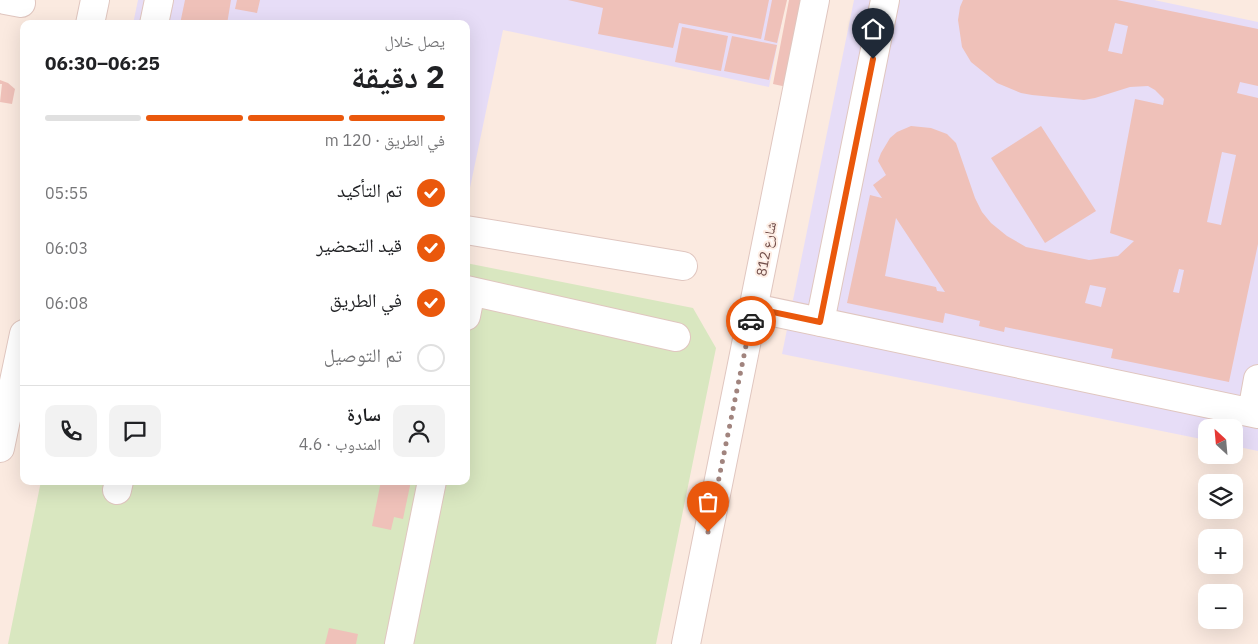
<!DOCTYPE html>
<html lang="ar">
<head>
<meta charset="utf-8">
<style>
	body { margin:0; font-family:"IBM Plex Sans","Noto Naskh Arabic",sans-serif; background:#f2f2f2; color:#202124; direction:rtl; height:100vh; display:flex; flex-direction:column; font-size:19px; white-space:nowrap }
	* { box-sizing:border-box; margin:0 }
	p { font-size:16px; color:#757577 }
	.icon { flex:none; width:28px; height:28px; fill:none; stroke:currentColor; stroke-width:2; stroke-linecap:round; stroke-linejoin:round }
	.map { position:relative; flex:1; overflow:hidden; direction:ltr }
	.sheet { position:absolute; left:20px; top:20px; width:450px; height:465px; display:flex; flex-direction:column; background:#fff; border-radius:10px; box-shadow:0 5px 20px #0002; direction:rtl }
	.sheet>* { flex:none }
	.needle { width:32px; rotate:334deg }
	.buttons { position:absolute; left:1198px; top:419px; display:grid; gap:10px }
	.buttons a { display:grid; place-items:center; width:45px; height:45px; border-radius:10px; background:#fff; box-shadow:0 5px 20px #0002; font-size:25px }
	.pin { position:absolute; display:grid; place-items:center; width:42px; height:42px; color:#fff; margin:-51px -21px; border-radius:50% 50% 50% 0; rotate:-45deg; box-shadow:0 0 5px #0007 }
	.pin .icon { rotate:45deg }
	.courier { position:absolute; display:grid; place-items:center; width:50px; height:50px; margin:-25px; border:4px solid #ea580c; border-radius:50%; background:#fff; color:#222; box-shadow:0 1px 6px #0007 }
	.summary em { font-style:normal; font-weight:700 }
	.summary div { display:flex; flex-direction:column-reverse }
	.summary { display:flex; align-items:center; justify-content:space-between; height:85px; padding:0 25px }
	h1 { font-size:32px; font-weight:700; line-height:38px }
	.bar { display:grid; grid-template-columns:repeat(4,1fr); gap:8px 5px; align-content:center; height:60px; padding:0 25px }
	.bar i { height:6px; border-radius:4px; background:#e0e0e0 }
	.bar .current { background:#ea580c }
	.bar p { grid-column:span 4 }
	.line { display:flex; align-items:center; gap:12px; padding:0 25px; border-top:1px solid #e0e0e0 }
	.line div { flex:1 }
	.round { display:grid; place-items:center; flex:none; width:52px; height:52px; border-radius:10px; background:#f2f2f2 }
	ol { padding:0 25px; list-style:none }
	li { display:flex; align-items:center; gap:15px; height:55px }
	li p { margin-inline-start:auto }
	li .icon { padding:5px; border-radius:50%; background:#ea580c; color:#fff; stroke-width:4 }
	li:last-child { color:#757577 }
	li i { width:28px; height:28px; border:2px solid #e0e0e0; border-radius:50% }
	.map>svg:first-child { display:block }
</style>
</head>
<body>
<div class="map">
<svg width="1258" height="644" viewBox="0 0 1258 644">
	<rect width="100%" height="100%" fill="#fbeae0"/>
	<path fill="#e7ddf7" d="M138 0H786L769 87 503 30 467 202 466 24H133Z
		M854 0H1154L1258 22V451L1234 446V428H1206V440L782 354Z"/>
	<path fill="#d9e7c0" d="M466 263 693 308 716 348 656 644H8L41 481H466Z"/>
	<path fill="#efc1b9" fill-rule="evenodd" d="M185 0H231L227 24H180Z
		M237 0H260L257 13 235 9Z
		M568 0H769L761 39 679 23 673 48 598 34 603 8Z
		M772 0H787L777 43 764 40Z
		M789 0H805L787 87 773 84Z
		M963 0H1117L1258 29V86L1240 82 1237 93 1258 98V244L1229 382 1111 358 1113 349 1005 327 1004 332 979 326 980 321 945 313 943 323 847 303 870 195 882 198 873 185 886 175 878 161 881 153 890 138 897 132 911 126 931 128 947 134 956 143 975 198 982 212 991 223 1007 236 1026 247 1089 260 1118 256 1134 241 1110 233 1135 99 1163 105 1164 99 1155 90 1148 86 1130 87 1095 98 1084 100 1032 95 1021 93 997 83 971 62 962 47 958 20 960 7ZM1115 23 1128 26 1122 54 1108 51ZM1222 152 1236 155 1221 225 1207 222ZM896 218 945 292 937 291 936 287 885 276ZM1179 269 1184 270 1179 293 1173 292ZM1090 285 1106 288 1101 307 1085 303Z
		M682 27 728 36 721 71 675 62Z
		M732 36 777 45 769 80 724 71Z
		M0 80 8 83 15 89 12 104 0 102 2 84H0Z
		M1041 126 1096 211 1045 243 991 158Z
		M381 481H411L403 519 394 517 391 530 372 526Z
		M329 628 358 634 356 644H325Z"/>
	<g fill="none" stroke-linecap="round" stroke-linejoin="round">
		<g stroke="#e0c6bf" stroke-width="30">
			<path id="minor" d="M5 0 21 3
				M90 24 95 0
				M154 24 159 0
				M466 230 683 266
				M466 290 676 337
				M754 308 1258 414
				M466 316 471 291
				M820 322 885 0
				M1252 412 1258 379
				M0 448 24 334
				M117 490 119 481
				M399 644 432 481
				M686 644 815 0"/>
		</g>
		<use href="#minor" stroke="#fff" stroke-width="28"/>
	</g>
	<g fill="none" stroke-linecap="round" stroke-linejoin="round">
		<path stroke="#a1847e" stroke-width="5" stroke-dasharray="0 9" d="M708 532 751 321"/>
		<path stroke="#ea580c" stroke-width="6" d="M751 321 754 308 820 322 873 59"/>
	</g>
	<g text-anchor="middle" stroke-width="4" stroke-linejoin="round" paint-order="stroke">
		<g font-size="14" fill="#704d49" stroke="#feeee5">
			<text transform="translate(766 249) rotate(-79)" y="5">شارع 812</text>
		</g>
	</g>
</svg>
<div class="buttons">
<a><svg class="needle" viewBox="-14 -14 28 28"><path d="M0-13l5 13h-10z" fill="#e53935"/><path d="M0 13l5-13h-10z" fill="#757577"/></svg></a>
<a><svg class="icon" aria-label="layers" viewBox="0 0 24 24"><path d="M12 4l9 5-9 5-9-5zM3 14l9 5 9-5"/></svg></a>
<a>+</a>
<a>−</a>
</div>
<div class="pin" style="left:708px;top:532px;background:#ea580c"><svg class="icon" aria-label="bag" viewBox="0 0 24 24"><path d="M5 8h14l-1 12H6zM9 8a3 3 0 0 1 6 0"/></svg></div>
<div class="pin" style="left:873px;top:59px;background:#1f2937"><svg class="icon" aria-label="home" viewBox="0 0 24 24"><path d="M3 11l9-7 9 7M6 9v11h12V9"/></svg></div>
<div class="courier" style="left:751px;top:321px"><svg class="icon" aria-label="car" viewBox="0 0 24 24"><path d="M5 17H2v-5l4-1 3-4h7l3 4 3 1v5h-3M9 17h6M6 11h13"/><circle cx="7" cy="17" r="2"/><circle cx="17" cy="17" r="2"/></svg></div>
<section class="sheet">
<div class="summary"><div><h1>2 دقيقة</h1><p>يصل خلال</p></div><em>06:25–06:30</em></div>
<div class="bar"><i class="current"></i><i class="current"></i><i class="current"></i><i></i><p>في الطريق · 120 m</p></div>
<ol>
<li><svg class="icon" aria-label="check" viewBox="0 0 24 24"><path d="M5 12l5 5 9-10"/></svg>تم التأكيد<p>05:55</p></li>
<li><svg class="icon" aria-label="check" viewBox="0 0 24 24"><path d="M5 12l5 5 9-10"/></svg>قيد التحضير<p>06:03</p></li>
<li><svg class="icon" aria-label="check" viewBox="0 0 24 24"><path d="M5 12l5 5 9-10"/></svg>في الطريق<p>06:08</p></li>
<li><i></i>تم التوصيل</li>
</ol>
<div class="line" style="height:90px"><a class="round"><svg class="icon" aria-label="person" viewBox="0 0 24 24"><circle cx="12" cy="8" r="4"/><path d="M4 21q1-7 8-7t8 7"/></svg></a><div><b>سارة</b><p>المندوب · 4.6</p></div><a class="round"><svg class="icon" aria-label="chat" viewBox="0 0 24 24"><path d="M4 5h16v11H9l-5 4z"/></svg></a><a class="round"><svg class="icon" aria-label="phone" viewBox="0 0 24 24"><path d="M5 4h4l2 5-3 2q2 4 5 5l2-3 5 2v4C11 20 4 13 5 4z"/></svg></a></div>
</section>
</div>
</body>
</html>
